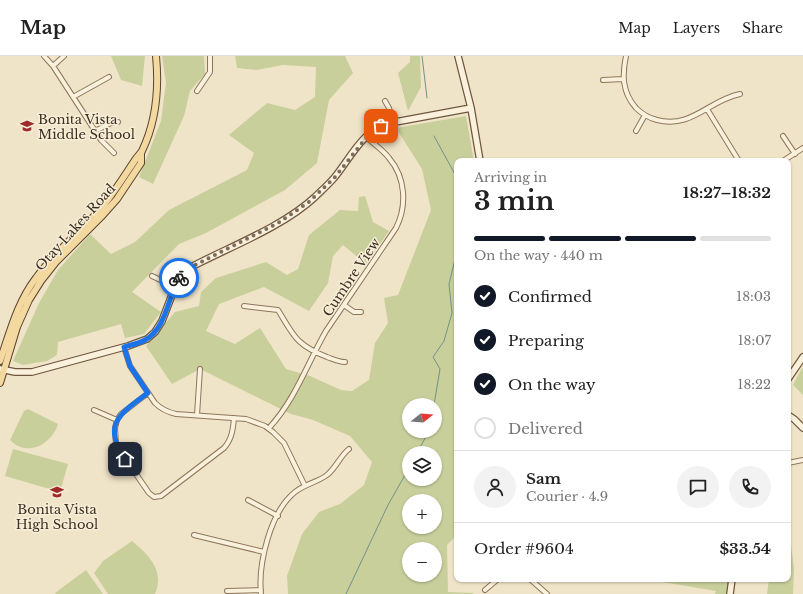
<!DOCTYPE html>
<html lang="en">
<head>
<meta charset="utf-8">
<style>
	body { margin:0; font-family:"Libre Baskerville",serif; background:#f2f2f2; color:#222; height:100vh; display:flex; flex-direction:column; font-size:15px; white-space:nowrap }
	* { box-sizing:border-box; margin:0 }
	p { font-size:13px; color:#767676 }
	.icon { flex:none; width:22px; height:22px; fill:none; stroke:currentColor; stroke-width:2; stroke-linecap:round; stroke-linejoin:round }
	.map { position:relative; flex:1; overflow:hidden }
	.sheet { position:absolute; left:454px; top:102px; width:337px; height:424px; display:flex; flex-direction:column; background:#fff; border-radius:8px; box-shadow:0 1px 3px #0004 }
	.sheet>* { flex:none }
	.needle { width:26px; rotate:73deg }
	.tools { position:absolute; left:402px; top:342px; display:grid; gap:8px }
	.tools a { display:grid; place-items:center; width:40px; height:40px; border-radius:50%; background:#fff; box-shadow:0 1px 3px #0004; font-size:20px }
	.pin { position:absolute; display:grid; place-items:center; width:34px; height:34px; color:#fff; margin:-17px; border-radius:8px; box-shadow:0 2px 6px #0006 }
	.courier { position:absolute; display:grid; place-items:center; width:40px; height:40px; margin:-20px; border:3px solid #1a73e8; border-radius:50%; background:#fff; color:#222; box-shadow:0 1px 5px #0007 }
	.overview em { font-style:normal; font-weight:700 }
	.overview div { display:flex; flex-direction:column-reverse }
	.overview { display:flex; align-items:center; justify-content:space-between; height:68px; padding:0 20px }
	h1 { font-size:26px; font-weight:700; line-height:30px }
	.bar { display:grid; grid-template-columns:repeat(4,1fr); gap:6px 4px; align-content:center; height:48px; padding:0 20px }
	.bar i { height:5px; border-radius:3px; background:#e0e0e0 }
	.bar .on { background:#111827 }
	.bar p { grid-column:span 4 }
	.line { display:flex; align-items:center; gap:10px; padding:0 20px; border-top:1px solid #e0e0e0 }
	.line div { flex:1 }
	.round { display:grid; place-items:center; flex:none; width:42px; height:42px; border-radius:21px; background:#f2f2f2 }
	ol { padding:0 20px; list-style:none }
	li { display:flex; align-items:center; gap:12px; height:44px }
	li p { margin-inline-start:auto }
	li .icon { padding:4px; border-radius:50%; background:#111827; color:#fff; stroke-width:4 }
	li:last-child { color:#767676 }
	li i { width:22px; height:22px; border:2px solid #e0e0e0; border-radius:50% }
	header { display:flex; align-items:center; gap:24px; box-sizing:border-box; height:56px; padding:0 20px; background:#fff; border-bottom:1px solid #e0e0e0 }
	header strong { font-size:19px }
	nav { display:flex; gap:22px; margin-inline-start:auto; font-size:14px }
	.map>svg:first-child { display:block }
</style>
</head>
<body>
<header>
<strong>Map</strong>
<nav><a>Map</a><a>Layers</a><a>Share</a></nav>
</header>
<div class="map">
<svg width="803" height="538" viewBox="0 0 803 538">
	<rect width="100%" height="100%" fill="#f0e4c8"/>
	<path fill="#c9cf9b" fill-rule="evenodd" d="M111 0H145L142 30 121 24Z
		M162 0H204L205 18 190 35 184 60 153 128 139 121 161 65 166 27Z
		M235 0H345L353 17 329 44 317 107 285 134 206 177 179 188 132 236 161 256 144 278 125 282 121 268 58 286 57 299 47 305 23 309 13 305 39 247 58 214 90 178 111 198 135 186 169 154 247 114 254 97 229 79 267 47 295 54 315 41 316 11 283 9 257 14 237 12Z
		M410 0H420L421 31 408 55 398 17 410 6Z
		M466 60 474 105H457V479L447 489 448 536 474 537 473 538H288L287 520 302 478 319 456 340 448 364 429 372 406 350 380 313 364 291 358 200 313 172 328 146 290 175 256 199 250 201 236 216 222 266 206 287 219 298 213 309 179 340 154 358 155 359 141 365 140 373 166 389 175 366 208 343 189 333 200 328 227 309 255 264 231 219 248 206 275 235 288 260 272 286 313 310 320 341 334 352 335 369 324 375 287 388 267 384 242 398 239 431 154 422 113 396 72ZM409 349H435V375H409ZM409 397H435V423H409ZM409 445H435V471H409ZM409 493H435V519H409Z
		M802 312 803 313V339L793 329Z
		M28 353 58 368C52 388 27 402 10 384L24 355Z
		M13 393 68 408 60 436 5 420Z
		M788 466 794 513 793 538H767L769 523H788Z
		M132 485C149 499 165 515 155 538H108L94 517 103 505Z
		M86 514 103 538H56L55 537Z
		M645 523H732L730 538H715L716 535Z"/>
	<g fill="none" stroke-linecap="round" stroke-linejoin="round">
		<path stroke="#6f938a" stroke-width="1" d="M422 0 427 42
			M434 80 457 122
			M434 349 440 313 433 301 444 285 452 257 449 228 457 195
			M417 397 429 375
			M346 538 388 449 409 412"/>
		<g stroke="#8d765c" stroke-width="6">
			<path id="street" d="M44 0 53 10 101 84 114 97
				M626 0C622 19 622 36 636 52 642 58 649 62 657 64 692 73 709 44 740 38
				M53 10 64 0
				M603 24 623 23
				M197 35 210 16V0
				M73 41 109 21
				M385 45 389 52 393 66
				M707 53 739 105
				M95 75 113 66H118
				M636 75 645 59
				M783 80 795 98
				M783 105 803 92
				M152 220 175 231
				M344 249 354 256H361
				M244 250 278 254C294 280 296 289 327 301 333 303 338 306 345 306
				M124 291 130 310 155 347C161 353 167 356 176 358L246 363 265 370 273 376 284 387 305 430
				M148 337 121 358 117 364 115 372 116 389 149 437 154 441 161 440 224 392C232 383 233 373 234 362
				M94 354 117 364
				M197 359 200 313
				M269 372C295 344 307 308 326 275L396 172C407 150 406 122 389 102 383 94 374 88 366 81
				M788 407 803 404
				M248 444 278 460
				M194 479 264 496
				M530 523 547 538
				M485 534 498 523
				M227 535 261 534
				M261 538C258 508 270 456 295 436 305 428 318 426 327 419 336 412 340 400 349 393"/>
		</g>
		<g stroke="#6f573f" stroke-width="8">
			<path id="secondary" d="M458 0 471 52 480 105
				M0 313 15 316H32L128 290 147 283 155 276 162 265 175 231 179 222 185 215 195 209C232 190 284 170 315 141 321 135 328 129 334 122 350 103 363 73 390 67L471 52
				M788 323 803 301
				M788 359 794 363 803 372
				M730 538 732 523"/>
		</g>
		<g stroke="#5b4430" stroke-width="8">
			<path id="primary" d="M0 305C10 276 17 247 36 222 54 197 77 178 98 156 112 140 123 122 135 104 137 101 140 98 142 95 156 66 159 31 156 0
				M0 327 17 271 29 244 41 225 56 206 101 161 117 143 141 107V97"/>
		</g>
		<use href="#street" stroke="#faf1dc" stroke-width="4"/>
		<use href="#secondary" stroke="#faf1dc" stroke-width="5.5"/>
		<use href="#primary" stroke="#f3d9a0" stroke-width="6"/>
	</g>
	<g fill="none" stroke-linecap="round" stroke-linejoin="round">
		<path stroke="#7c6e5b" stroke-width="4" stroke-dasharray="0 7.2" d="M179 222 185 215 195 209 278 167 309 146 335 121 366 82 381 70"/>
		<path stroke="#1a73e8" stroke-width="5" d="M125 403C101 368 121 357 148 337L130 310 124 291C130 289 138 288 145 284 166 273 168 241 179 222"/>
	</g>
	<defs>
		<g id="school-bare" transform="scale(1.08)"><path d="M0-5L7-2L0 1L-7-2ZM-4 1L0 2.5L4 1V4Q0 6-4 4Z" fill="#9e2a2b" stroke="#f7eed8" stroke-width="2.5" paint-order="stroke"/></g>
	</defs>
	<g fill-rule="evenodd">
		<use href="#school-bare" x="27" y="70"/>
		<use href="#school-bare" x="57" y="436"/>
	</g>
	<g text-anchor="middle" stroke-width="3" stroke-linejoin="round" paint-order="stroke">
		<g font-size="13" fill="#3d2e20" stroke="#f7eed8" text-anchor="start">
			<text x="38" y="68">Bonita Vista<tspan x="38" dy="15">Middle School</tspan></text>
			<text x="57" y="458" text-anchor="middle">Bonita Vista<tspan x="57" dy="15">High School</tspan></text>
		</g>
		<g font-size="13" fill="#3d2e20" stroke="#f7eed8">
			<text transform="translate(75 171) rotate(-48)" y="5">Otay Lakes Road</text>
			<text transform="translate(351 221) rotate(-56)" y="5">Cumbre View</text>
		</g>
	</g>
</svg>
<div class="tools">
<a><svg class="needle" viewBox="-14 -14 28 28"><path d="M0-13l5 13h-10z" fill="#e53935"/><path d="M0 13l5-13h-10z" fill="#767676"/></svg></a>
<a><svg class="icon" aria-label="layers" viewBox="0 0 24 24"><path d="M12 4l9 5-9 5-9-5zM3 14l9 5 9-5"/></svg></a>
<a>+</a>
<a>−</a>
</div>
<div class="pin" style="left:381px;top:70px;background:#ea580c"><svg class="icon" aria-label="bag" viewBox="0 0 24 24"><path d="M5 8h14l-1 12H6zM9 8a3 3 0 0 1 6 0"/></svg></div>
<div class="pin" style="left:125px;top:403px;background:#1f2937"><svg class="icon" aria-label="home" viewBox="0 0 24 24"><path d="M3 11l9-7 9 7M6 9v11h12V9"/></svg></div>
<div class="courier" style="left:179px;top:222px"><svg class="icon" aria-label="bike" viewBox="0 0 24 24"><circle cx="6" cy="16" r="4"/><circle cx="18" cy="16" r="4"/><path d="M6 16l4-8h5l3 8M10 8l3 8H6M13 5h3"/></svg></div>
<section class="sheet">
<div class="overview"><div><h1>3 min</h1><p>Arriving in</p></div><em>18:27–18:32</em></div>
<div class="bar"><i class="on"></i><i class="on"></i><i class="on"></i><i></i><p>On the way · 440 m</p></div>
<ol>
<li><svg class="icon" aria-label="check" viewBox="0 0 24 24"><path d="M5 12l5 5 9-10"/></svg>Confirmed<p>18:03</p></li>
<li><svg class="icon" aria-label="check" viewBox="0 0 24 24"><path d="M5 12l5 5 9-10"/></svg>Preparing<p>18:07</p></li>
<li><svg class="icon" aria-label="check" viewBox="0 0 24 24"><path d="M5 12l5 5 9-10"/></svg>On the way<p>18:22</p></li>
<li><i></i>Delivered</li>
</ol>
<div class="line" style="height:72px"><a class="round"><svg class="icon" aria-label="person" viewBox="0 0 24 24"><circle cx="12" cy="8" r="4"/><path d="M4 21q1-7 8-7t8 7"/></svg></a><div><b>Sam</b><p>Courier · 4.9</p></div><a class="round"><svg class="icon" aria-label="chat" viewBox="0 0 24 24"><path d="M4 5h16v11H9l-5 4z"/></svg></a><a class="round"><svg class="icon" aria-label="phone" viewBox="0 0 24 24"><path d="M5 4h4l2 5-3 2q2 4 5 5l2-3 5 2v4C11 20 4 13 5 4z"/></svg></a></div>
<div class="line" style="height:52px"><div>Order #9604</div><b>$33.54</b></div>
</section>
</div>
</body>
</html>
